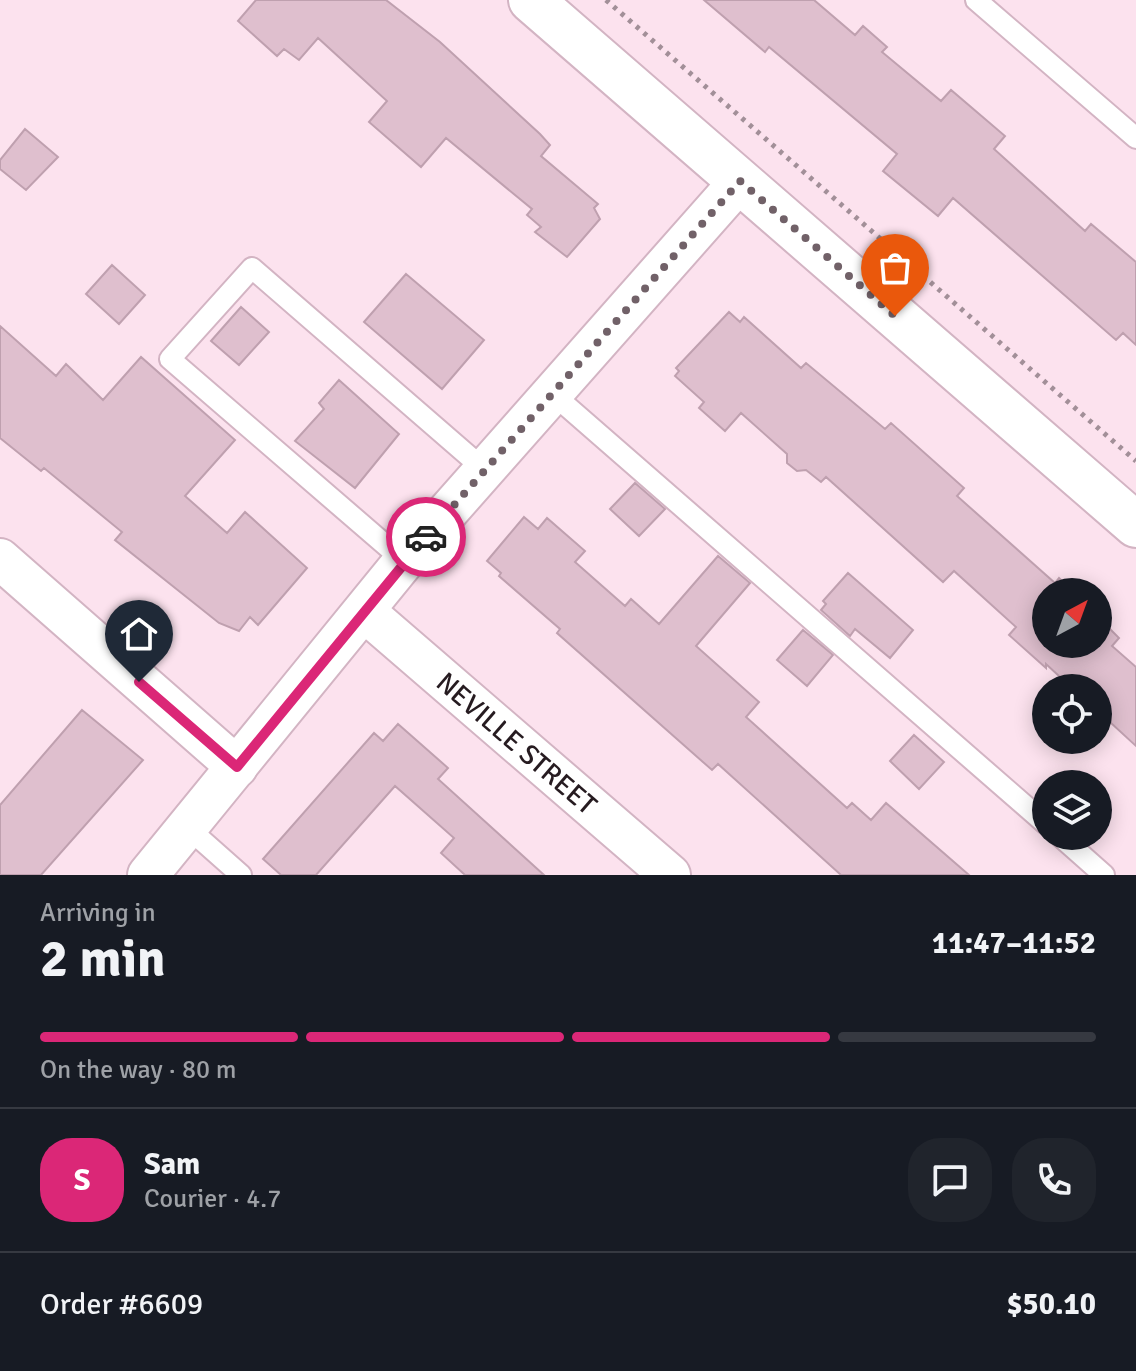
<!DOCTYPE html>
<html lang="en">
<head>
<meta charset="utf-8">
<style>
	body { margin:0; font-family:Signika,sans-serif; background:#20242c; color:#f1f3f6; height:100vh; display:flex; flex-direction:column; font-size:30px; white-space:nowrap }
	* { box-sizing:border-box; margin:0 }
	p { font-size:26px; color:#9ea1a6 }
	.icon { flex:none; width:44px; height:44px; fill:none; stroke:currentColor; stroke-width:2; stroke-linecap:round; stroke-linejoin:round }
	.map { position:relative; height:875px; overflow:hidden }
	.drawer { display:flex; flex-direction:column; background:#171b24; flex:1 }
	.drawer>* { flex:none }
	.needle { width:52px; rotate:41deg }
	.tools { position:absolute; left:1032px; top:578px; display:grid; gap:16px }
	.tools a { display:grid; place-items:center; width:80px; height:80px; border-radius:50%; background:#171b24; box-shadow:0 4px 20px #0003; font-size:40px }
	.pin { position:absolute; display:grid; place-items:center; width:68px; height:68px; color:#fff; margin:-82px -34px; border-radius:50% 50% 50% 0; rotate:-45deg; box-shadow:0 0 8px #0007 }
	.pin .icon { rotate:45deg }
	.courier { position:absolute; display:grid; place-items:center; width:80px; height:80px; margin:-40px; border:6px solid #db2777; border-radius:50%; background:#fff; color:#222; box-shadow:0 2px 10px #0007 }
	.head em { font-style:normal; font-weight:700 }
	.head div { display:flex; flex-direction:column-reverse }
	.head { display:flex; align-items:center; justify-content:space-between; height:136px; padding:0 40px }
	h1 { font-size:52px; font-weight:700; line-height:60px }
	.bar { display:grid; grid-template-columns:repeat(4,1fr); gap:12px 8px; align-content:center; height:96px; padding:0 40px }
	.bar i { height:10px; border-radius:6px; background:#363941 }
	.bar .selected { background:#db2777 }
	.bar p { grid-column:span 4 }
	.line { display:flex; align-items:center; gap:20px; padding:0 40px; border-top:2px solid #363941 }
	.line div { flex:1 }
	.round { display:grid; place-items:center; flex:none; width:84px; height:84px; border-radius:32px; background:#20242c }
	.map>svg:first-child { display:block }
</style>
</head>
<body>
<div class="map">
<svg width="1136" height="875" viewBox="0 0 1136 875">
	<rect width="100%" height="100%" fill="#fce2ee"/>
	<path fill="#dfbfce" stroke="#bfa0af" stroke-width="2" d="M256 0H386L440 42 540 134 550 145 541 156 598 204 594 208 600 219 567 257 535 232 541 227 527 215 532 209 446 138 421 167 369 122 387 101 318 38 299 60 284 49 277 56 238 21Z
		M704 0H814L855 35 863 26 887 47 882 52 941 101 951 90 1005 136 994 149 1085 231 1091 224 1136 262V345L1123 333 1116 340 953 198 938 216 883 171 897 154 769 47 765 52Z
		M25 129 58 157 26 190 0 169V160Z
		M112 265 145 295 119 324 86 294Z
		M406 274 484 340 442 389 364 322Z
		M241 307 269 332 239 365 211 341Z
		M729 312 740 322 744 317 801 368 806 363 885 429 891 423 964 488 957 496 1055 583 1059 578 1073 592H1046V644H1098V617L1119 638 1112 646 1136 667V746L1098 711V688H1072L1046 664V668L1009 635 1016 627 954 571 943 582 826 477 821 482 806 470 797 471 787 463V454L741 413 725 431 699 408 704 402 675 376 679 371 676 368Z
		M0 326 56 376 66 364 103 400 141 357 235 440 185 496 227 533 245 512 307 568 258 625 250 617 239 631 219 623 115 540 122 532 44 468 41 471 0 438Z
		M339 380 399 434 355 488 295 441 324 409 319 403Z
		M635 483 665 509 639 536 610 509Z
		M524 517 538 529 547 518 585 551 575 562 625 606 631 599 659 624 718 556 750 583 696 646 759 702 746 717 847 808 852 803 871 820 886 803 969 875H841L718 764 712 770 557 633 560 629 499 576 501 573 487 561Z
		M848 573 913 630 890 658 855 629 850 636 821 610 826 604 823 601Z
		M803 630 833 655 807 686 777 660Z
		M82 710 143 760 41 875H0V805Z
		M398 724 448 768 438 779 544 875H465L441 853 454 838 395 786 316 875H281L263 859 374 733 383 741Z
		M914 735 944 762 919 789 890 761Z"/>
	<g fill="none" stroke-linecap="round" stroke-linejoin="round">
		<g stroke="#d3b4c3" stroke-width="24">
			<path id="service" d="M976 0 1136 138
				M554 395 1046 824
				M404 561 170 359 252 268 486 471
				M188 828 241 875
				M1060 836 1104 875"/>
		</g>
		<g stroke="#d3b4c3" stroke-width="44">
			<g id="minor">
				<path d="M0 559 237 767"/>
				<path id="s1" d="M364 611 670 875"/>
				<path d="M148 875 404 561 740 181"/>
			</g>
		</g>
		<g stroke="#d3b4c3" stroke-width="48">
			<path id="tertiary" d="M531 0 1136 525"/>
		</g>
		<path stroke="#a28f98" stroke-width="5" stroke-dasharray="4 6" stroke-linecap="butt" d="M606 0 1136 461"/>
		<use href="#service" stroke="#fff" stroke-width="20"/>
		<use href="#minor" stroke="#fff" stroke-width="40"/>
		<use href="#tertiary" stroke="#fff" stroke-width="44"/>
	</g>
	<g fill="none" stroke-linecap="round" stroke-linejoin="round">
		<path stroke="#716168" stroke-width="8" stroke-dasharray="0 14.4" d="M426 537 740 181 895 316"/>
		<path stroke="#db2777" stroke-width="10" d="M139 682 237 767 426 537"/>
	</g>
	<g text-anchor="middle" stroke-width="6" stroke-linejoin="round" paint-order="stroke">
		<g font-size="28" fill="#261b20" stroke="#fff">
			<text dy="10" stroke="none"><textPath href="#s1" startOffset="202">NEVILLE STREET</textPath></text>
		</g>
	</g>
</svg>
<div class="tools">
<a><svg class="needle" viewBox="-14 -14 28 28"><path d="M0-13l5 13h-10z" fill="#e53935"/><path d="M0 13l5-13h-10z" fill="#9ea1a6"/></svg></a>
<a><svg class="icon" aria-label="locate" viewBox="0 0 24 24"><circle cx="12" cy="12" r="6"/><path d="M12 2v4M12 18v4M2 12h4M18 12h4"/></svg></a>
<a><svg class="icon" aria-label="layers" viewBox="0 0 24 24"><path d="M12 4l9 5-9 5-9-5zM3 14l9 5 9-5"/></svg></a>
</div>
<div class="pin" style="left:895px;top:316px;background:#ea580c"><svg class="icon" aria-label="bag" viewBox="0 0 24 24"><path d="M5 8h14l-1 12H6zM9 8a3 3 0 0 1 6 0"/></svg></div>
<div class="pin" style="left:139px;top:682px;background:#1f2937"><svg class="icon" aria-label="home" viewBox="0 0 24 24"><path d="M3 11l9-7 9 7M6 9v11h12V9"/></svg></div>
<div class="courier" style="left:426px;top:537px"><svg class="icon" aria-label="car" viewBox="0 0 24 24"><path d="M5 17H2v-5l4-1 3-4h7l3 4 3 1v5h-3M9 17h6M6 11h13"/><circle cx="7" cy="17" r="2"/><circle cx="17" cy="17" r="2"/></svg></div>
</div>
<section class="drawer">
<div class="head"><div><h1>2 min</h1><p>Arriving in</p></div><em>11:47–11:52</em></div>
<div class="bar"><i class="selected"></i><i class="selected"></i><i class="selected"></i><i></i><p>On the way · 80 m</p></div>
<div class="line" style="height:144px"><b class="round" style="background:#db2777;color:#fff">S</b><div><b>Sam</b><p>Courier · 4.7</p></div><a class="round"><svg class="icon" aria-label="chat" viewBox="0 0 24 24"><path d="M4 5h16v11H9l-5 4z"/></svg></a><a class="round"><svg class="icon" aria-label="phone" viewBox="0 0 24 24"><path d="M5 4h4l2 5-3 2q2 4 5 5l2-3 5 2v4C11 20 4 13 5 4z"/></svg></a></div>
<div class="line" style="height:104px"><div>Order #6609</div><b>$50.10</b></div>
</section>
</body>
</html>
